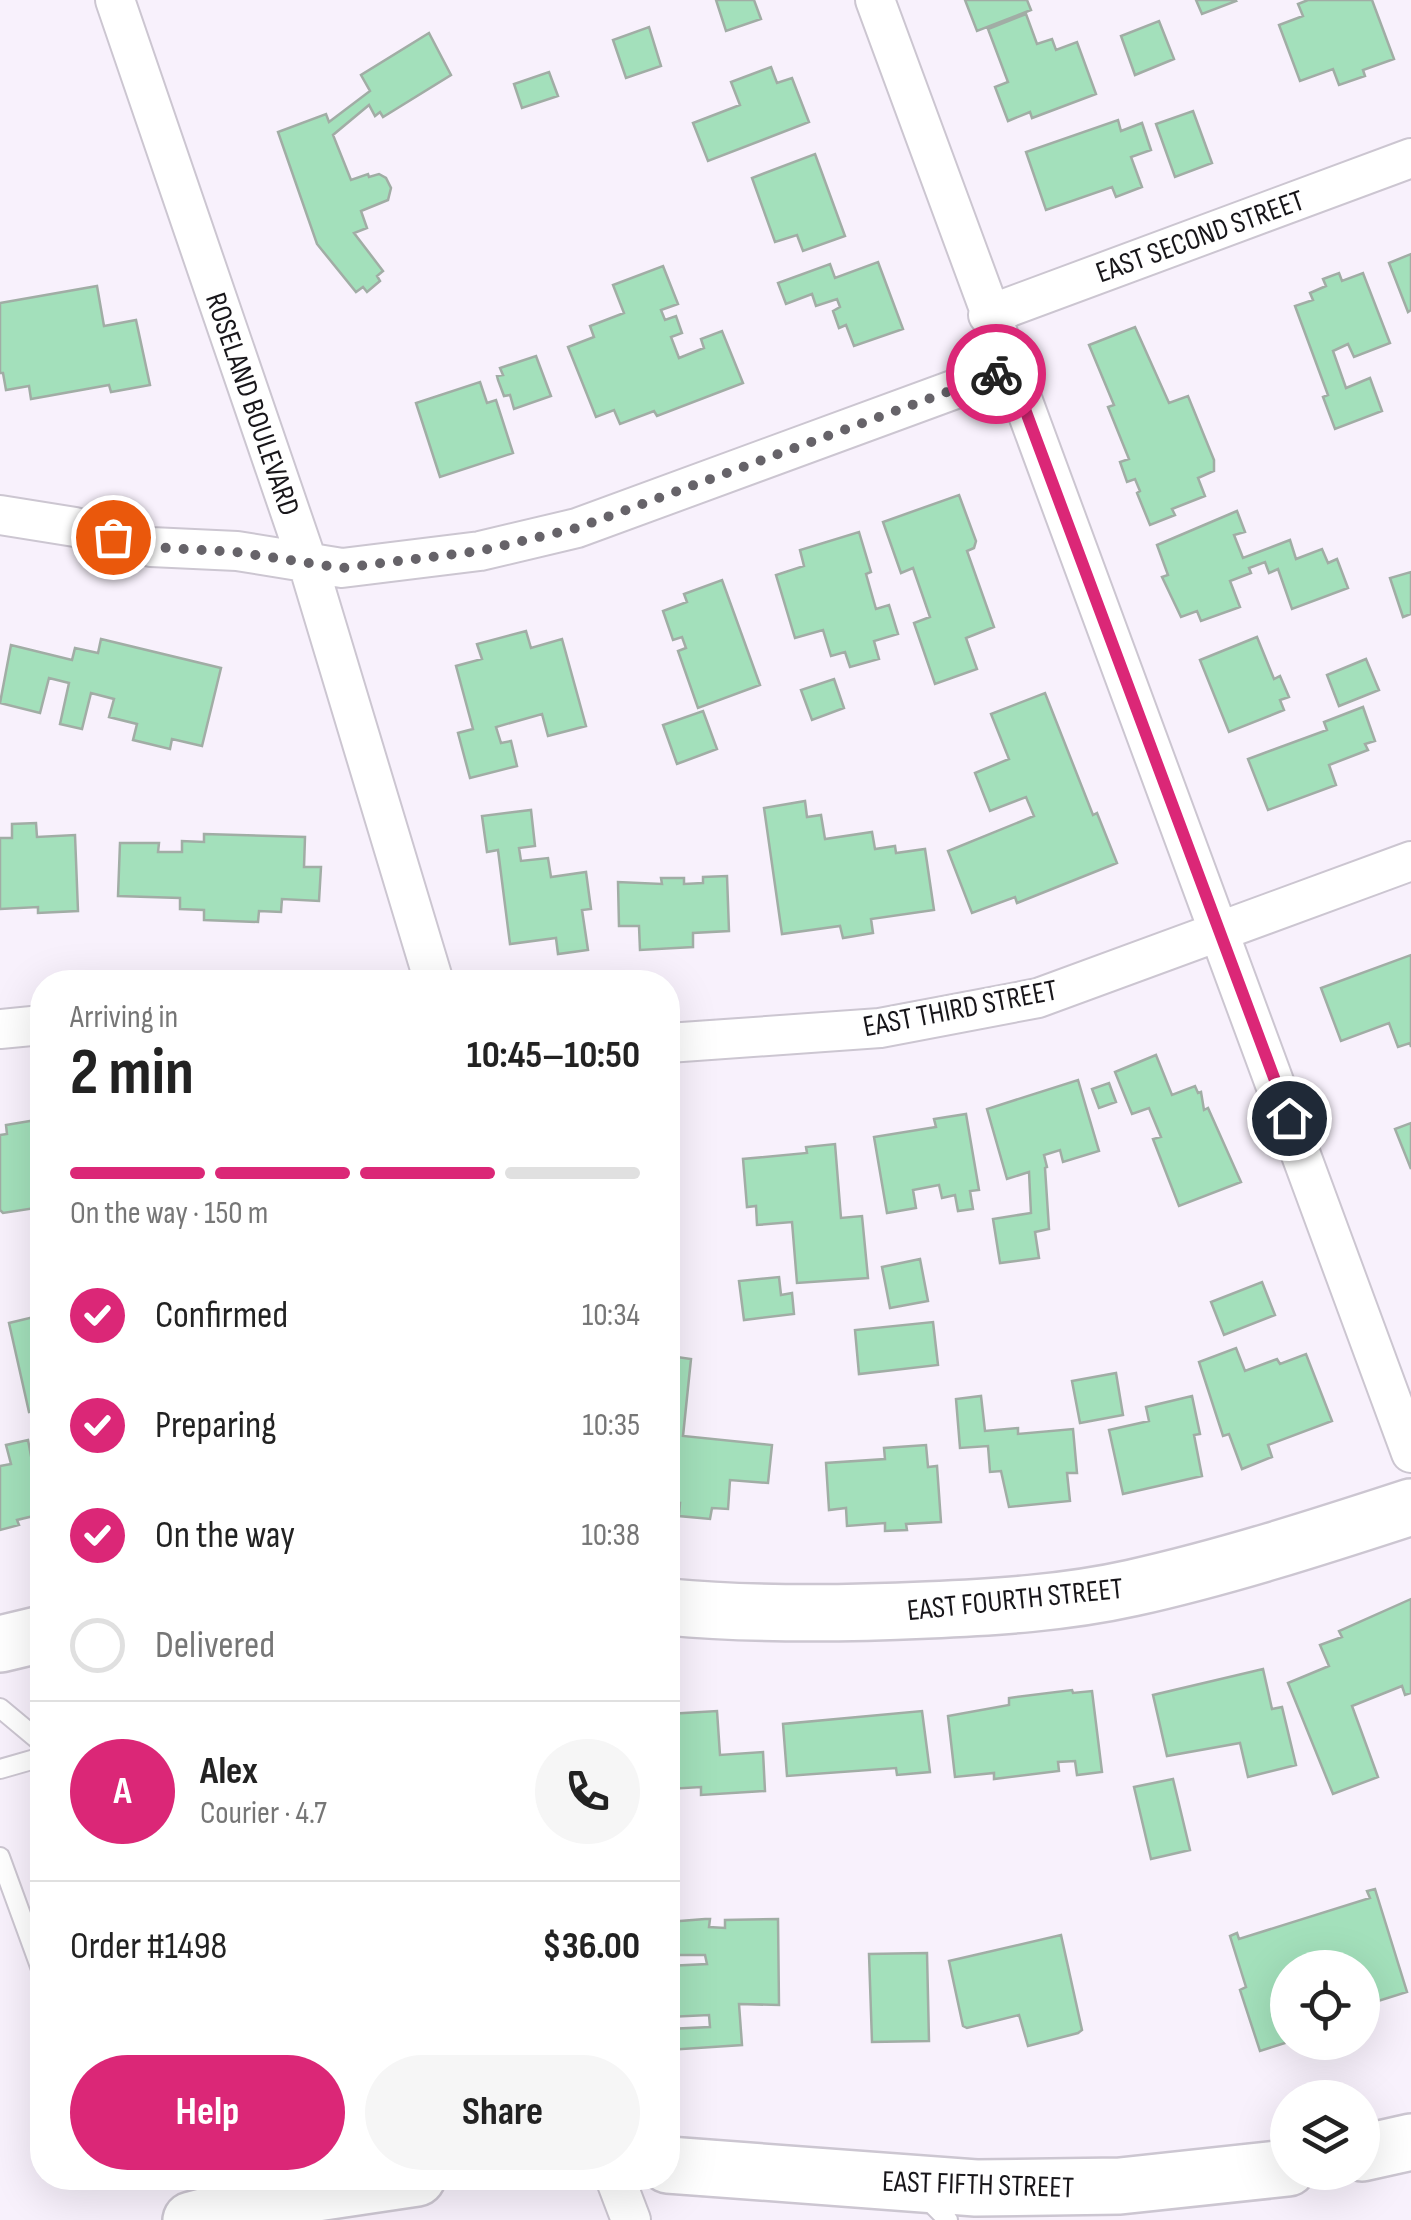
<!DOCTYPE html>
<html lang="en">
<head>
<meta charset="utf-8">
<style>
	body { margin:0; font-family:"Sofia Sans Condensed",sans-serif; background:#f6f6f6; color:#222; height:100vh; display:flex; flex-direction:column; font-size:38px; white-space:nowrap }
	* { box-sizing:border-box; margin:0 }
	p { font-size:32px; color:#767676 }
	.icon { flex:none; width:55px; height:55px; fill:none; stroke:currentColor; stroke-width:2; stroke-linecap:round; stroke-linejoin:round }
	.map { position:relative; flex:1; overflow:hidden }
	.drawer { position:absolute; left:30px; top:970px; width:650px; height:1220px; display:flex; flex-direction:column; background:#fff; border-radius:40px; box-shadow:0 10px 40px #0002 }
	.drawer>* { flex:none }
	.fabs { position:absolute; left:1270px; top:1950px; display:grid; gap:20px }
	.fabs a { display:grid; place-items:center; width:110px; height:110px; border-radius:50%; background:#fff; box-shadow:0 10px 40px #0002; font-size:50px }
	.pin { position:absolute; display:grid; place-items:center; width:85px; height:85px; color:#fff; margin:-42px; border:5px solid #fff; border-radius:50%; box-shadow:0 2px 10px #0007 }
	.courier { position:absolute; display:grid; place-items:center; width:100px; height:100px; margin:-50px; border:8px solid #db2777; border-radius:50%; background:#fff; color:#222; box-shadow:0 2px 12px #0007 }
	.overview em { font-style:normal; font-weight:700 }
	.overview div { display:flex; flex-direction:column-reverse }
	.overview { display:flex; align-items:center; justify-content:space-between; height:170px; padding:0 40px }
	h1 { font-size:65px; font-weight:700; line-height:75px }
	.bar { display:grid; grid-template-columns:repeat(4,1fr); gap:15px 10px; align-content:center; height:120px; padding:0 40px }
	.bar i { height:12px; border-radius:8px; background:#e0e0e0 }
	.bar .selected { background:#db2777 }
	.bar p { grid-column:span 4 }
	.line { display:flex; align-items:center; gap:25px; padding:0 40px; border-top:2px solid #e0e0e0 }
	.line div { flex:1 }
	.round { display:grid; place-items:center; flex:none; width:105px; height:105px; border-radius:52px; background:#f6f6f6 }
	ol { padding:0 40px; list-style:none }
	li { display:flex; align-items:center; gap:30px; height:110px }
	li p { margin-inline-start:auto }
	li .icon { padding:10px; border-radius:50%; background:#db2777; color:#fff; stroke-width:4 }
	li:last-child { color:#767676 }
	li i { width:55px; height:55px; border:5px solid #e0e0e0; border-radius:50% }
	.action { display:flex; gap:20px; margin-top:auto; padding:20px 40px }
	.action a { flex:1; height:115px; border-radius:60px; background:#db2777; color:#fff; font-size:40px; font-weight:700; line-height:115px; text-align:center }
	.action a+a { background:#f6f6f6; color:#222 }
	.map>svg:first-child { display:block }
</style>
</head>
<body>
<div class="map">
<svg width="1411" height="2220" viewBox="0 0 1411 2220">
	<rect width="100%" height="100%" fill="#f8f1fc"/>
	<path fill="#a3e0bb" stroke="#a1ada5" stroke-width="2.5" d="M716 0H754L761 19 726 31Z
		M965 0H1027L1031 10 977 31Z
		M1196 0H1235L1236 1 1202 14Z
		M1308 0H1372L1394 59 1363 70 1365 76 1339 85 1333 69 1300 81 1279 25 1303 16 1298 4Z
		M1026 14 1037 44 1052 39 1056 50 1077 42 1096 94 1032 118 1030 112 1008 121 995 87 1008 82 988 29Z
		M1159 21 1174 59 1135 75 1121 36Z
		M649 27 661 66 626 78 613 40Z
		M429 33 451 75 383 117 380 112 375 116 369 105 333 135 351 180 368 174 369 177 379 174 386 178 391 188 388 200 361 211 367 228 354 233 383 271 377 276 380 281 367 292 363 287 356 292 317 244 278 132 326 114 329 122 370 91 361 75Z
		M771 67 777 83 792 78 809 122 708 161 693 123 740 105 731 82Z
		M549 72 558 96 522 108 514 84Z
		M1193 111 1212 163 1175 177 1156 124Z
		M1118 120 1121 131 1142 123 1151 150 1131 157 1142 187 1116 197 1112 187 1046 210 1026 152Z
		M815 154 845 236 803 251 797 235 775 242 752 178Z
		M1411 254V310L1408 312 1389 263Z
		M878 262 903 329 854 346 846 325 839 328 833 311 840 307 837 299 816 306 812 294 786 304 778 283 830 264 835 278Z
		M663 266 678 304 661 310 665 320 676 316 682 333 671 337 679 358 704 348 701 339 722 331 743 383 657 416 654 411 620 424 614 410 596 417 568 347 594 337 590 326 624 313 613 285Z
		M1339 273 1342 281 1363 273 1390 343 1354 357 1348 344 1333 351 1346 388 1370 378 1382 411 1335 429 1323 397 1328 395 1295 306 1313 300 1310 293 1326 286 1323 279Z
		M97 286 104 326 136 320 150 385 111 392 109 385 31 399 29 386 6 390 3 373H0V303Z
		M1135 327 1169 403 1188 396 1214 460V471L1198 478 1205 496 1172 509 1175 515 1150 525 1137 493 1140 491 1135 479 1127 482 1120 462 1129 459 1108 407 1114 405 1089 345Z
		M536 356 551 396 514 409 510 395 504 396 498 380 497 376 503 375 500 368Z
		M480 382 487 403 496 400 513 453 440 477 416 403Z
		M959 495 976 541 974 548 967 551 994 627 966 638 977 669 935 684 914 623 930 617 913 568 901 573 883 522Z
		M1237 511 1245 532 1234 535 1243 558 1290 540 1296 559 1322 549 1328 563 1337 559 1348 588 1292 609 1278 569 1269 573 1265 562 1249 568 1251 573 1230 581 1240 607 1201 621 1197 611 1181 617 1162 577 1168 575 1157 545Z
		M859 532 871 572 866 574 876 609 889 605 898 634 874 641 879 659 850 667 845 652 831 656 823 630 795 638 776 575 804 566 800 550Z
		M1411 572V614L1403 617 1390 578Z
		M722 580 760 685 698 708 678 651 686 648 682 637 673 640 663 611 687 602 684 594Z
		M526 631 531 648 562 639 586 726 548 736 542 714 496 727 501 743 511 741 517 766 470 778 458 733 473 729 456 666 482 659 477 644Z
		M1257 637 1274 679 1280 676 1289 697 1280 700 1284 710 1229 732 1200 660Z
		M101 639 221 668 202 746 172 739 170 749 133 740 137 724 109 717 114 699 91 693 82 729 60 724 69 683 49 678 40 713 0 703 11 645 72 660 75 648 98 653Z
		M1366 659 1379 690 1339 706 1327 675Z
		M834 679 844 708 812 720 801 690Z
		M1045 693 1093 815 1097 813 1117 863 1017 903 1015 897 972 913 948 851 1034 816 1026 797 990 811 975 773 1009 759 991 714Z
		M1363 707 1375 741 1365 744 1368 750 1329 765 1336 785 1268 810 1248 759 1327 730 1324 722Z
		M703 711 717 749 677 764 663 725Z
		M805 801 807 817 821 815 825 839 872 832 875 849 895 846 896 853 925 849 934 910 871 919 873 933 843 938 840 926 782 934 764 808Z
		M531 810 535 846 519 848 521 861 548 858 551 877 586 872 591 909 582 910 588 950 558 954 556 938 510 944 498 850 487 852 482 816Z
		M36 823 37 837 75 835 78 911 38 913V907L0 909V838H12V824Z
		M204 834 305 837 304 867H321L319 901 282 899 281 912 259 911 258 922 204 920V910L180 909V898L118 896 120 843H159L158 852H182V841L204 842Z
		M727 876 729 931 693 933V947L640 950 639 926H619L618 882 662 884 661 878H684V884L703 883V877Z
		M1411 955V1047L1410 1043 1398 1047 1389 1023 1341 1041 1321 988Z
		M1156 1055 1172 1095 1195 1086 1198 1093 1201 1092 1204 1110 1208 1108 1241 1182 1179 1206 1153 1139 1161 1137 1149 1108 1132 1114 1115 1072Z
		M1078 1080 1099 1151 1063 1162 1060 1150 1044 1155 1047 1167 1045 1168 1049 1229 1035 1232 1039 1258 1000 1263 993 1219 1031 1213 1029 1172 1007 1179 987 1109Z
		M1109 1083 1116 1102 1099 1108 1092 1089Z
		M966 1114 979 1190 970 1191 973 1209 958 1211 955 1195 942 1198 939 1185 913 1190 916 1208 887 1213 874 1137 936 1127 934 1119Z
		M36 1120 39 1139 34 1140 42 1207 3 1213 0 1210V1135L7 1134 6 1125Z
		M1411 1123V1169L1395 1129Z
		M835 1144 841 1218 862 1216 868 1278 797 1283 792 1222 757 1225 756 1206 747 1207 743 1159 807 1153 806 1147Z
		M920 1259 928 1301 890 1308 882 1267Z
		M779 1277 781 1295 792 1293 794 1314 744 1320 739 1281Z
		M1262 1282 1275 1315 1224 1335 1211 1302Z
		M42 1315V1409L29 1412 9 1323Z
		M933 1322 938 1365 859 1374 855 1330Z
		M668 1342 671 1343 670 1356 691 1359 683 1436 772 1445 768 1483 730 1480 728 1509 712 1508 710 1519 679 1516 680 1503 668 1502Z
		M1236 1348 1245 1371 1277 1359 1280 1364 1306 1354 1332 1421 1268 1445 1272 1457 1242 1469 1229 1434 1223 1436 1199 1362Z
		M1116 1373 1123 1415 1080 1423 1072 1381Z
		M981 1396 985 1431 1018 1428V1434L1073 1429 1077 1473H1067L1070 1501 1009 1507 1001 1471 990 1472 988 1446 960 1448 956 1399Z
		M1192 1396 1200 1434 1194 1435 1202 1476 1123 1494 1109 1430 1149 1421 1146 1407Z
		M28 1440 42 1514 17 1520 19 1525 0 1530V1466L11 1464 6 1445Z
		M926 1445 928 1467 937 1466 941 1522 906 1524 907 1530 885 1531V1523L847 1526 846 1508 829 1510 826 1463 885 1459 884 1448Z
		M1411 1599V1693L1405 1695 1402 1686 1352 1706 1378 1777 1333 1794 1288 1683 1329 1666 1320 1645 1342 1637 1339 1631Z
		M1263 1669 1272 1709 1282 1707 1296 1765 1248 1777 1240 1743 1167 1756 1153 1695Z
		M1072 1690 1073 1693 1092 1691 1102 1772 1077 1775 1075 1761 1058 1762 1059 1771 994 1779V1773L955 1777 948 1716 1009 1705V1698Z
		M717 1711 720 1755 763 1752 765 1791 701 1795V1787L668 1789V1714Z
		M922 1711 930 1772 897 1775 896 1768 787 1776 783 1724Z
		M1173 1779 1190 1850 1151 1859 1134 1787Z
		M1375 1889 1407 1992 1362 2006V1968H1288V2042L1260 2051 1240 1990 1246 1987 1230 1936 1237 1933 1239 1939 1370 1898 1367 1891Z
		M705 1919H710L709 1927 725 1928V1920L778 1919 779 2005 739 2004 742 2045 668 2050V2029L710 2027 709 2015 668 2017V1966L707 1964 705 1955H668V1922Z
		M1061 1935 1082 2030 1078 2033 1028 2046 1019 2015 967 2028 963 2026 949 1961Z
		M927 1953 929 2041 872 2042 869 1954Z"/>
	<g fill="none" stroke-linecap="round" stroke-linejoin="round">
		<g stroke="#ccc6d1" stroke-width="22">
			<path id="service" d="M0 1708 42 1743
				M0 1769 42 1757
				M0 1857 42 1972
				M927 2199 948 2220"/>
		</g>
		<g stroke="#ccc6d1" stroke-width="42">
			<path id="minor" d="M115 0 308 564 434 982
				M875 0 1411 1453
				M988 315 1411 158
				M0 515 75 527 151 547 237 551 342 568 480 551 577 528 1010 369
				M0 1029 42 1025
				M668 1043 880 1028 1038 998 1411 861
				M615 2178 631 2220"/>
		</g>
		<g stroke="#ccc6d1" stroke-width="60">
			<path id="primary" d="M668 1607C755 1615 840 1614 927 1610 995 1607 1065 1603 1132 1588 1226 1567 1319 1537 1411 1507
				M0 1644 42 1634
				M1362 2153 1411 2142
				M668 2165 976 2188 1120 2186 1288 2168
				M191 2220 263 2201 417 2178"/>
		</g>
		<use href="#service" stroke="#fff" stroke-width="18"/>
		<use href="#minor" stroke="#fff" stroke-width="38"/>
		<use href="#primary" stroke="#fff" stroke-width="55"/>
	</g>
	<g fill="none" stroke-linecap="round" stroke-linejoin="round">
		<path stroke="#666369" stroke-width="10" stroke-dasharray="0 18" d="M113 537 151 547 236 552 342 568 480 551 577 528 996 374"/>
		<path stroke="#db2777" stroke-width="12" d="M996 374 1010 369 1289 1118"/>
	</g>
	<g text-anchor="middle" stroke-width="9" stroke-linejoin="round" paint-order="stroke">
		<g font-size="30" fill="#18161a" stroke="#fff">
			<text transform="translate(1200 236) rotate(-20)" y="10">EAST SECOND STREET</text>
			<text transform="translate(253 404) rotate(71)" y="10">ROSELAND BOULEVARD</text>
			<text transform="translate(960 1008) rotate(-11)" y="10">EAST THIRD STREET</text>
			<text transform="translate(1015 1599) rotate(-6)" y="10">EAST FOURTH STREET</text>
			<text transform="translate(978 2184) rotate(2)" y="10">EAST FIFTH STREET</text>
		</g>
	</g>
</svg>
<div class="fabs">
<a><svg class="icon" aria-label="locate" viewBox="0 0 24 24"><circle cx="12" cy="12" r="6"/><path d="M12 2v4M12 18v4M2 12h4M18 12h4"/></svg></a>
<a><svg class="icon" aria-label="layers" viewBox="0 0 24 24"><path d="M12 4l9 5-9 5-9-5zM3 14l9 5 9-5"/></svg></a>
</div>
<div class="pin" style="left:113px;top:537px;background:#ea580c"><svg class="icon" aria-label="bag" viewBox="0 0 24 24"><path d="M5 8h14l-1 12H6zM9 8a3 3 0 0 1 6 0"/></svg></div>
<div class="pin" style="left:1289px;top:1118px;background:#1f2937"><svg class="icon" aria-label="home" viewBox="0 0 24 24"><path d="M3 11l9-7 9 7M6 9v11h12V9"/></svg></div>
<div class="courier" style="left:996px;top:374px"><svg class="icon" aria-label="bike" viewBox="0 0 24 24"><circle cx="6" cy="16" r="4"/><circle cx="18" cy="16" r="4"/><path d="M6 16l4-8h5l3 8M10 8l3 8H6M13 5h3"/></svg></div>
<section class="drawer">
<div class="overview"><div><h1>2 min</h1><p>Arriving in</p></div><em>10:45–10:50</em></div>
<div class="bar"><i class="selected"></i><i class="selected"></i><i class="selected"></i><i></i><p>On the way · 150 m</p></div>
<ol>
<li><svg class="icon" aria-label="check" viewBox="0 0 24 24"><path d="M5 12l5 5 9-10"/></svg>Confirmed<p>10:34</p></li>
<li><svg class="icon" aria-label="check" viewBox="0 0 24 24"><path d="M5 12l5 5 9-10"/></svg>Preparing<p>10:35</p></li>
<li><svg class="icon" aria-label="check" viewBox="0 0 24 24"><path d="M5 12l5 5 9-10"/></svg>On the way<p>10:38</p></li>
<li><i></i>Delivered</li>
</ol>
<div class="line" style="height:180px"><b class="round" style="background:#db2777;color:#fff">A</b><div><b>Alex</b><p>Courier · 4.7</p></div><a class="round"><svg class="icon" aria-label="phone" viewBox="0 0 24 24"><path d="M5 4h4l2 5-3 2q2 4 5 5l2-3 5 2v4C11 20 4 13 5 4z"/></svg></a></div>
<div class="line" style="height:130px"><div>Order #1498</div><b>$36.00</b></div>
<div class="action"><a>Help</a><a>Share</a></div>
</section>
</div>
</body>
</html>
